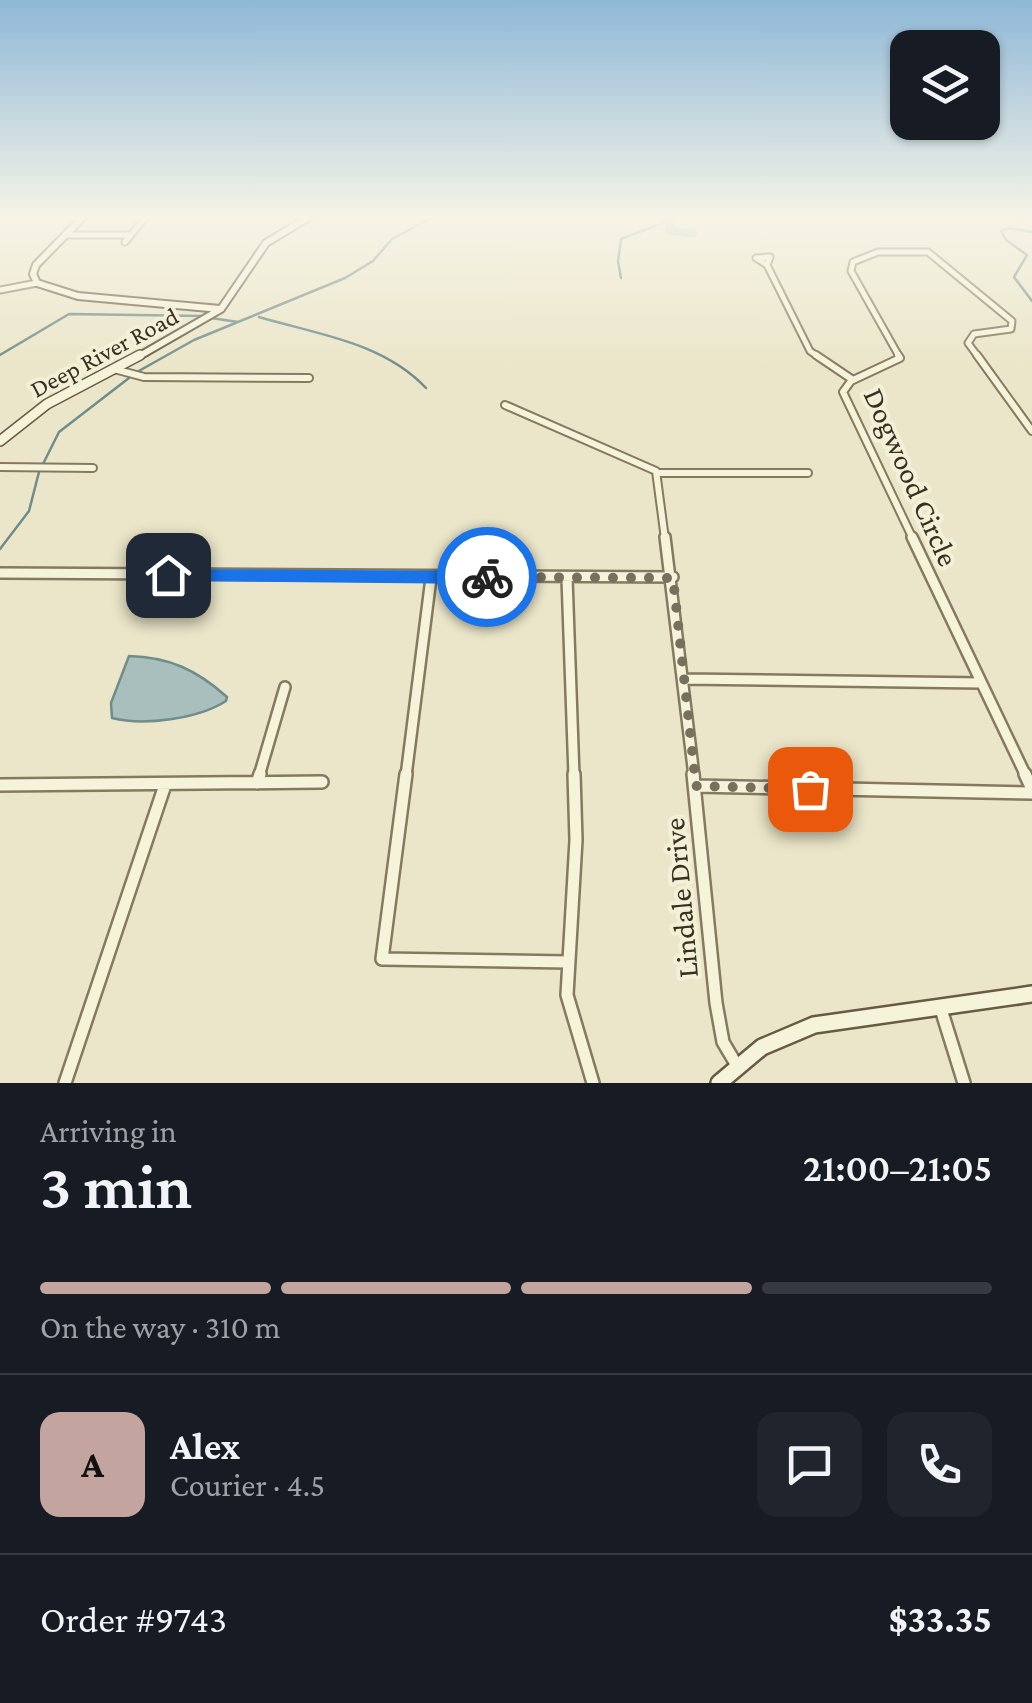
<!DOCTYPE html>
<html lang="en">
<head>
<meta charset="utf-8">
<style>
	body { margin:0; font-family:"Crimson Pro",serif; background:#20242c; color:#f1f3f6; height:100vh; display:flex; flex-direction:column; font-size:38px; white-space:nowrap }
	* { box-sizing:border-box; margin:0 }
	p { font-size:32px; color:#9ea1a6 }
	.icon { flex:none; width:55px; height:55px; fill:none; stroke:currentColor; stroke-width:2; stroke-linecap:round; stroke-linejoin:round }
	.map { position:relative; height:1083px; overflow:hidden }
	.drawer { display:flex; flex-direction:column; background:#171b24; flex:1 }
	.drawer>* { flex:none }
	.tools { position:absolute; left:890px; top:30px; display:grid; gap:20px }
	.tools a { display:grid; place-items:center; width:110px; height:110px; border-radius:20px; background:#171b24; box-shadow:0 2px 8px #0004; font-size:50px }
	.pin { position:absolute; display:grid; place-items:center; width:85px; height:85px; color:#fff; margin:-42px; border-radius:20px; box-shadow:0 5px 15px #0006 }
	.courier { position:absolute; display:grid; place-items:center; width:100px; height:100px; margin:-50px; border:8px solid #1a73e8; border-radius:50%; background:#fff; color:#222; box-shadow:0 2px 12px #0007 }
	.headline em { font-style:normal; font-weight:600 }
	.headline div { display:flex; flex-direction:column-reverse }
	.headline { display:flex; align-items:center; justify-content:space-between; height:170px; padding:0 40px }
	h1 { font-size:65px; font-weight:600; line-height:75px }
	.bar { display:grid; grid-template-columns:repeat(4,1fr); gap:15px 10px; align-content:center; height:120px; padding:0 40px }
	.bar i { height:12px; border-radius:8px; background:#363941 }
	.bar .selected { background:#c4a49f }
	.bar p { grid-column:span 4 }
	.line { display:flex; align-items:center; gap:25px; padding:0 40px; border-top:2px solid #363941 }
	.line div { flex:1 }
	.round { display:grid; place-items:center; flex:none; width:105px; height:105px; border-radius:20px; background:#20242c }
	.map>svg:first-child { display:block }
</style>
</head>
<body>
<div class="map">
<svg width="1032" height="1083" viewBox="0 0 1032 1083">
	<rect width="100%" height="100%" fill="#ebe6c9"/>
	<path fill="#a9bfbd" stroke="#708d8b" stroke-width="2.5" d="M129 656C169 657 197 670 227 697L226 701C198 719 144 726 112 718L111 703Z"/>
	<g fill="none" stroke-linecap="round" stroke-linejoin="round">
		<path stroke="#708d8b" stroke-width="2.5" d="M1032 232 1009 228 1001 231 1006 240 1027 255 1014 277 1032 301
			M621 278 618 261 621 239 668 221
			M259 317C316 334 383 342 426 388
			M211 318 238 322
			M0 355 69 314 203 316
			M137 372 194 340 345 278 373 261 392 239 433 217
			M0 549 29 511 39 472 59 432 129 378"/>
		<path stroke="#a9bfbd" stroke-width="8" d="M669 217 670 231 693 233"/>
		<g stroke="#857a5f" stroke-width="9">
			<path id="street-far3" d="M65 235H130
				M125 242 146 217
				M770 257 767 265 756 258Z
				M767 265 810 351 820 358
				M0 290 37 283
				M900 358 851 271 853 262 878 252H928L1012 321 1011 329 974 334 968 343 979 358"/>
		</g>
		<g stroke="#857a5f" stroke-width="10">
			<path id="street-far2" d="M816 355 853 380
				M898 355 900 358 851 381 843 392 913 539
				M977 355 1032 431
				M114 369 144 377 309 378
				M505 405 656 471 665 539
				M0 467 93 468
				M657 473H808"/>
		</g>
		<g stroke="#857a5f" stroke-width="14">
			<path id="street-far1" d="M665 537 694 776
				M912 537 1026 776
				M0 573 673 577
				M567 578 574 776
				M684 679 981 683
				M259 776 285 687
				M406 776 431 578"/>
		</g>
		<g stroke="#857a5f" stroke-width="16">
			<path id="street" d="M406 774 382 959 568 962
				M574 774 576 840 567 995 593 1083
				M693 774 716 1003 723 1042 736 1064
				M1025 774 1032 789
				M257 783 260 774
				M0 785 322 782
				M696 786 1032 793
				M940 1006 964 1083
				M65 1083 165 785"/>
		</g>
		<g stroke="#675b42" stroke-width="10">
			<path id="secondary-far2" d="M83 217 36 265 33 274 37 283 78 296 220 309
				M136 358 221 309 266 243 309 217"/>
		</g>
		<g stroke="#675b42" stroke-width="12">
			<path id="secondary-far1" d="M0 441 47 404 140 355"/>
		</g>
		<g stroke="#675b42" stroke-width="20">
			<path id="secondary" d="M719 1083 762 1047 814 1025 1032 994"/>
		</g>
		<use href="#street-far3" stroke="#f6f3db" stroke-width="5"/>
		<use href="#street-far2" stroke="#f6f3db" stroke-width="6"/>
		<use href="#street-far1" stroke="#f6f3db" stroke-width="9"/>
		<use href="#street" stroke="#f6f3db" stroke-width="11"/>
		<use href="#secondary-far2" stroke="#f6f3db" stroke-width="6"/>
		<use href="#secondary-far1" stroke="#f6f3db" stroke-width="9"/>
		<use href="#secondary" stroke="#f6f3db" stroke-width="15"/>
	</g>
	<linearGradient id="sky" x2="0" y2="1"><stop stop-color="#8fb8d7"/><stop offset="0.59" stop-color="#f6f4e7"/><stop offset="1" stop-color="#f6f4e7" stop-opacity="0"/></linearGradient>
	<rect width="1032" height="368" fill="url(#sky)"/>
	<path fill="#1a73e8" d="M168 569 487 571 496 577 487 584 168 581 159 575Z"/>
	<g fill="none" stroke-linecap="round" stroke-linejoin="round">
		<path stroke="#76705c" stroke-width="10" stroke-dasharray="0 18" d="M487 577 673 578 696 786 810 789"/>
	</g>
	<g text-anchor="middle" stroke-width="8" stroke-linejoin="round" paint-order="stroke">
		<g font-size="25" fill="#373021" stroke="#f3f0d7">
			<text transform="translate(104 352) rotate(-28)" y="9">Deep River Road</text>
		</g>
		<g font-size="30" fill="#373021" stroke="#f3f0d7">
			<text transform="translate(911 477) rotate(66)" y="10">Dogwood Circle</text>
			<text transform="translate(681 898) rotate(-95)" y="10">Lindale Drive</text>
		</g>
	</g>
</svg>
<div class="tools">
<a><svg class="icon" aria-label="layers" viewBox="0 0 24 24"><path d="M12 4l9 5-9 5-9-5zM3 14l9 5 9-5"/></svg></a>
</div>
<div class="pin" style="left:810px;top:789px;background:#ea580c"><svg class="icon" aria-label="bag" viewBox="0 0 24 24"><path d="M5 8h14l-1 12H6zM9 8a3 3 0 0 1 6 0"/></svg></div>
<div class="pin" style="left:168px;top:575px;background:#1f2937"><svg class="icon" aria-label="home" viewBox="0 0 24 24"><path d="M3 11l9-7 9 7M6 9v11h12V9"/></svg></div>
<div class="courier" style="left:487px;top:577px"><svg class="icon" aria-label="bike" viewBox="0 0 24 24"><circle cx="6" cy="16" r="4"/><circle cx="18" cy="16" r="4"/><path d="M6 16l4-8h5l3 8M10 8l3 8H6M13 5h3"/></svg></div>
</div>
<section class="drawer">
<div class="headline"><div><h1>3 min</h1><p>Arriving in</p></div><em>21:00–21:05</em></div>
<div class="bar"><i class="selected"></i><i class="selected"></i><i class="selected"></i><i></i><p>On the way · 310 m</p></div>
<div class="line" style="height:180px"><b class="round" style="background:#c4a49f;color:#111">A</b><div><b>Alex</b><p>Courier · 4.5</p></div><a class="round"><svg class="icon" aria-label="chat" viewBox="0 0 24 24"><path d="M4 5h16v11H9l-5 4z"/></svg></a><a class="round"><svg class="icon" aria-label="phone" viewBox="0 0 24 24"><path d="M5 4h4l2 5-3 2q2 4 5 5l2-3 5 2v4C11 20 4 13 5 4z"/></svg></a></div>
<div class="line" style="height:130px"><div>Order #9743</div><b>$33.35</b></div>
</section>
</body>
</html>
